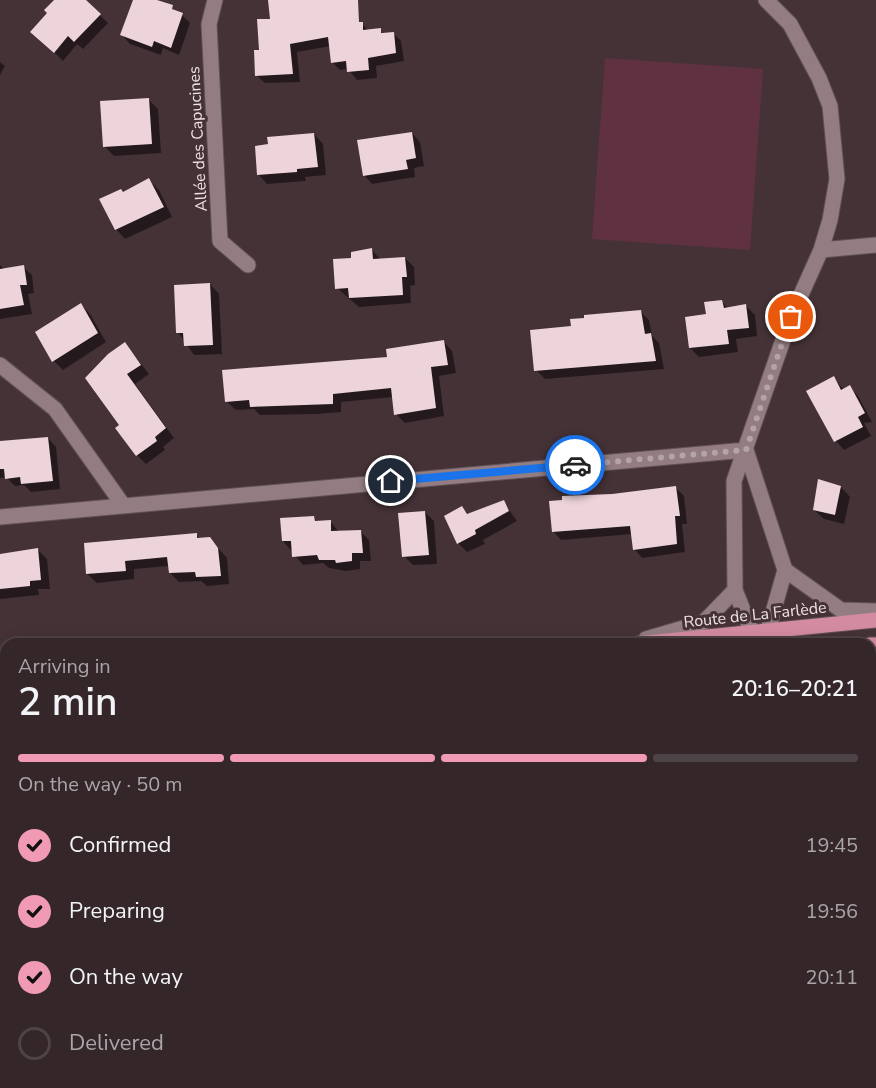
<!DOCTYPE html>
<html lang="en">
<head>
<meta charset="utf-8">
<style>
	body { margin:0; font-family:"Nunito Sans",sans-serif; background:#3c2e31; color:#f1f3f6; height:100vh; display:flex; flex-direction:column; font-size:22px; white-space:nowrap }
	* { box-sizing:border-box; margin:0 }
	p { font-size:20px; color:#a9a5a8 }
	.icon { flex:none; width:33px; height:33px; fill:none; stroke:currentColor; stroke-width:2; stroke-linecap:round; stroke-linejoin:round }
	.map { position:relative; flex:1; overflow:hidden }
	.drawer { position:absolute; left:0px; top:638px; width:876px; height:452px; display:flex; flex-direction:column; background:#342629; border-radius:18px 18px 0 0; box-shadow:0 3px 15px #0003,0 0 0 2px #4e4346 }
	.drawer>* { flex:none }
	.pin { position:absolute; display:grid; place-items:center; width:51px; height:51px; color:#fff; margin:-26px; border:3px solid #fff; border-radius:50%; box-shadow:0 2px 6px #0007 }
	.courier { position:absolute; display:grid; place-items:center; width:60px; height:60px; margin:-30px; border:4px solid #1a73e8; border-radius:50%; background:#fff; color:#222; box-shadow:0 2px 8px #0007 }
	.head em { font-style:normal; font-weight:600 }
	.head div { display:flex; flex-direction:column-reverse }
	.head { display:flex; align-items:center; justify-content:space-between; height:102px; padding:0 18px }
	h1 { font-size:39px; font-weight:600; line-height:45px }
	.bar { display:grid; grid-template-columns:repeat(4,1fr); gap:9px 6px; align-content:center; height:72px; padding:0 18px }
	.bar i { height:8px; border-radius:4px; background:#4e4346 }
	.bar .current { background:#f19ab4 }
	.bar p { grid-column:span 4 }
	ol { padding:0 18px; list-style:none }
	li { display:flex; align-items:center; gap:18px; height:66px }
	li p { margin-inline-start:auto }
	li .icon { padding:6px; border-radius:50%; background:#f19ab4; color:#111; stroke-width:4 }
	li:last-child { color:#a9a5a8 }
	li i { width:33px; height:33px; border:3px solid #4e4346; border-radius:50% }
	.map>svg:first-child { display:block }
</style>
</head>
<body>
<div class="map">
<svg width="876" height="1088" viewBox="0 0 876 1088">
	<rect width="100%" height="100%" fill="#453237"/>
	<path fill="#603241" d="M605 58 763 69 750 250 592 239Z"/>
	<path fill="#0007" d="M56 0H84L108 23 83 49 77 44 63 61 33 31 49 13Z
		M134 0H141L182 15 190 23 179 55 163 48 161 55 130 44 122 35Z
		M270 0H329L331 15 362 24 369 31 393 33 401 41 404 61 376 66 377 78 357 80 348 69 340 70 332 62 331 46 297 52 300 82 265 83 256 75 261 51 272 21Z
		M0 62 5 66 0 75Z
		M148 99 158 109 161 153 114 156 105 147Z
		M412 133 420 142 424 166 414 168 415 177 372 184 364 175Z
		M314 134 323 144 326 175 305 177 306 181 267 184 258 174Z
		M149 180 159 190 172 217 125 239 116 229 123 193Z
		M372 250 381 260 405 258 414 267 415 285 410 286 411 303 359 307 337 288 353 259Z
		M0 265 5 270 23 267 32 275 34 293 28 294 32 314 0 319Z
		M210 284 219 294 222 354 194 355 178 332Z
		M722 302 729 309 746 306 755 315 757 336 736 339 738 352 699 357 690 348 708 315Z
		M81 305 90 314 106 342 63 370 54 361Z
		M641 312 649 320 652 336 659 343 664 369 545 379 536 370Z
		M444 342 452 351 456 373 439 376 444 416 405 423 396 414 393 397 341 402V412L317 414 260 415 254 409 236 410 227 402Z
		M125 344 149 374 135 384 174 438 163 447 165 450 146 464 137 455 121 425Z
		M834 378 844 390 850 387 858 396 872 422 864 423 871 436 844 450 836 441 808 391Z
		M48 438 56 447 60 489 31 492 24 485 15 486 6 477 0 478V443Z
		M841 487 850 497 844 524 824 519 814 510Z
		M676 488 684 496 687 524H682L685 552 642 558 634 549 632 534 561 540 553 531 563 502Z
		M503 502 517 521 483 540 485 544 467 552 458 543 462 508 469 515Z
		M425 512 434 521 437 564 413 565 404 556Z
		M314 518 318 523 330 521 339 532 360 531 369 540 371 561H360V569L346 571 329 568 323 563 303 565 283 541Z
		M196 535 200 539 209 538 227 558 229 584 207 586 201 581 179 582 170 573 169 566 134 569V579L97 583 87 574Z
		M38 550 47 559 50 589H38L39 595 0 599V555Z
		M289 1083H391L395 1088H288Z"/>
	<path fill="#ecd4da" d="M54 0H86L101 14 74 42 68 36 54 53 30 32 47 13 44 10Z
		M133 0H157L173 5 172 9 183 13 171 48 154 41 152 47 120 35Z
		M268 0H358L359 22H363V30L381 28V33L394 32 396 53 368 58 369 70 347 72 346 61 331 63 328 37 290 44 293 74 255 76 254 50H259L257 19H270Z
		M149 98 152 144 103 147 100 101Z
		M412 132 416 158 406 160 408 169 363 176 357 140Z
		M314 133 318 167 297 169V172L257 175 255 146 268 144 267 137Z
		M149 178 164 207 115 230 99 199 121 189 123 192Z
		M372 248 373 259 405 257 407 277H402L403 295 349 298 348 288 335 289 333 259 351 258V252Z
		M24 265 27 285H20L24 305 0 309V269Z
		M210 283 213 345 184 346 183 333H176L174 285Z
		M722 300 724 308 746 304 749 328 727 330 729 344 689 348 685 317 706 314 704 302Z
		M81 303 98 333 52 362 35 332Z
		M641 310 645 334 651 333 656 361 534 371 530 330 571 326 570 319 584 318V315Z
		M444 340 448 365 431 367 436 408 394 415 391 388 333 394V404L250 407 249 400 225 402 222 370 387 357 386 349Z
		M125 342 141 365 127 374 166 428 155 437 157 441 136 456 115 428 119 425 85 378 108 354Z
		M834 376 841 390 850 385 865 413 858 417 863 427 834 442 806 391Z
		M48 437 53 481 21 484 20 477 5 479 4 469H0V441Z
		M818 479 841 486 835 515 813 510Z
		M676 486 680 516H675L677 544 633 550 630 526 552 532 549 501 562 500V496L612 494Z
		M504 500 509 511 475 530 476 534 457 544 444 516 462 506 467 514Z
		M425 511 429 555 402 557 398 513Z
		M314 516 315 521 331 520V531L361 530 363 553H352V561L336 563 335 560H319L317 555 292 557 291 541H282L280 518Z
		M197 533V538L210 537 218 548 221 576 196 577 195 572 169 573 167 557 125 561 126 571 86 574 84 543Z
		M38 548 41 580 30 581V586L0 589V554Z"/>
	<g fill="none" stroke-linecap="round" stroke-linejoin="round">
		<g stroke="#615156" stroke-width="17">
			<path id="minor" d="M215 0 209 24 220 241 248 265
				M821 250 876 245
				M0 365 55 409 123 505
				M746 450 785 570 764 644
				M0 517 746 450
				M785 570 841 610 876 611
				M735 590 756 643
				M646 639 704 622 735 590 734 481 791 317 821 250 830 220 837 179 830 106 819 78 790 24 766 0
				M870 876 876 873
				M0 965H6"/>
		</g>
		<g stroke="#615156" stroke-width="17">
			<path id="primary" d="M637 644 876 620
				M870 645H876
				M0 712 6 711
				M0 725H6"/>
		</g>
		<g stroke="#615156" stroke-width="20">
			<path id="motorway" d="M870 702 876 701
				M870 760 876 759
				M0 790H6
				M0 842 6 841"/>
		</g>
		<use href="#minor" stroke="#937d83" stroke-width="15"/>
		<use href="#primary" stroke="#d38ba1" stroke-width="15"/>
		<use href="#motorway" stroke="#fd95b5" stroke-width="18"/>
	</g>
	<g fill="none" stroke-linecap="round" stroke-linejoin="round">
		<path stroke="#b4a4a8" stroke-width="6" stroke-dasharray="0 10.8" d="M575 465 746 450 791 317"/>
		<path stroke="#1a73e8" stroke-width="8" d="M391 481 575 465"/>
	</g>
	<g text-anchor="middle" stroke-width="6" stroke-linejoin="round" paint-order="stroke">
		<g font-size="16" fill="#efe2e5" stroke="#453237">
			<text transform="translate(197 139) rotate(-93)" y="6">Allée des Capucines</text>
			<text transform="translate(755 614) rotate(-6)" y="6">Route de La Farlède</text>
		</g>
	</g>
</svg>
<div class="pin" style="left:791px;top:317px;background:#ea580c"><svg class="icon" aria-label="bag" viewBox="0 0 24 24"><path d="M5 8h14l-1 12H6zM9 8a3 3 0 0 1 6 0"/></svg></div>
<div class="pin" style="left:391px;top:481px;background:#1f2937"><svg class="icon" aria-label="home" viewBox="0 0 24 24"><path d="M3 11l9-7 9 7M6 9v11h12V9"/></svg></div>
<div class="courier" style="left:575px;top:465px"><svg class="icon" aria-label="car" viewBox="0 0 24 24"><path d="M5 17H2v-5l4-1 3-4h7l3 4 3 1v5h-3M9 17h6M6 11h13"/><circle cx="7" cy="17" r="2"/><circle cx="17" cy="17" r="2"/></svg></div>
<section class="drawer">
<div class="head"><div><h1>2 min</h1><p>Arriving in</p></div><em>20:16–20:21</em></div>
<div class="bar"><i class="current"></i><i class="current"></i><i class="current"></i><i></i><p>On the way · 50 m</p></div>
<ol>
<li><svg class="icon" aria-label="check" viewBox="0 0 24 24"><path d="M5 12l5 5 9-10"/></svg>Confirmed<p>19:45</p></li>
<li><svg class="icon" aria-label="check" viewBox="0 0 24 24"><path d="M5 12l5 5 9-10"/></svg>Preparing<p>19:56</p></li>
<li><svg class="icon" aria-label="check" viewBox="0 0 24 24"><path d="M5 12l5 5 9-10"/></svg>On the way<p>20:11</p></li>
<li><i></i>Delivered</li>
</ol>
</section>
</div>
</body>
</html>
